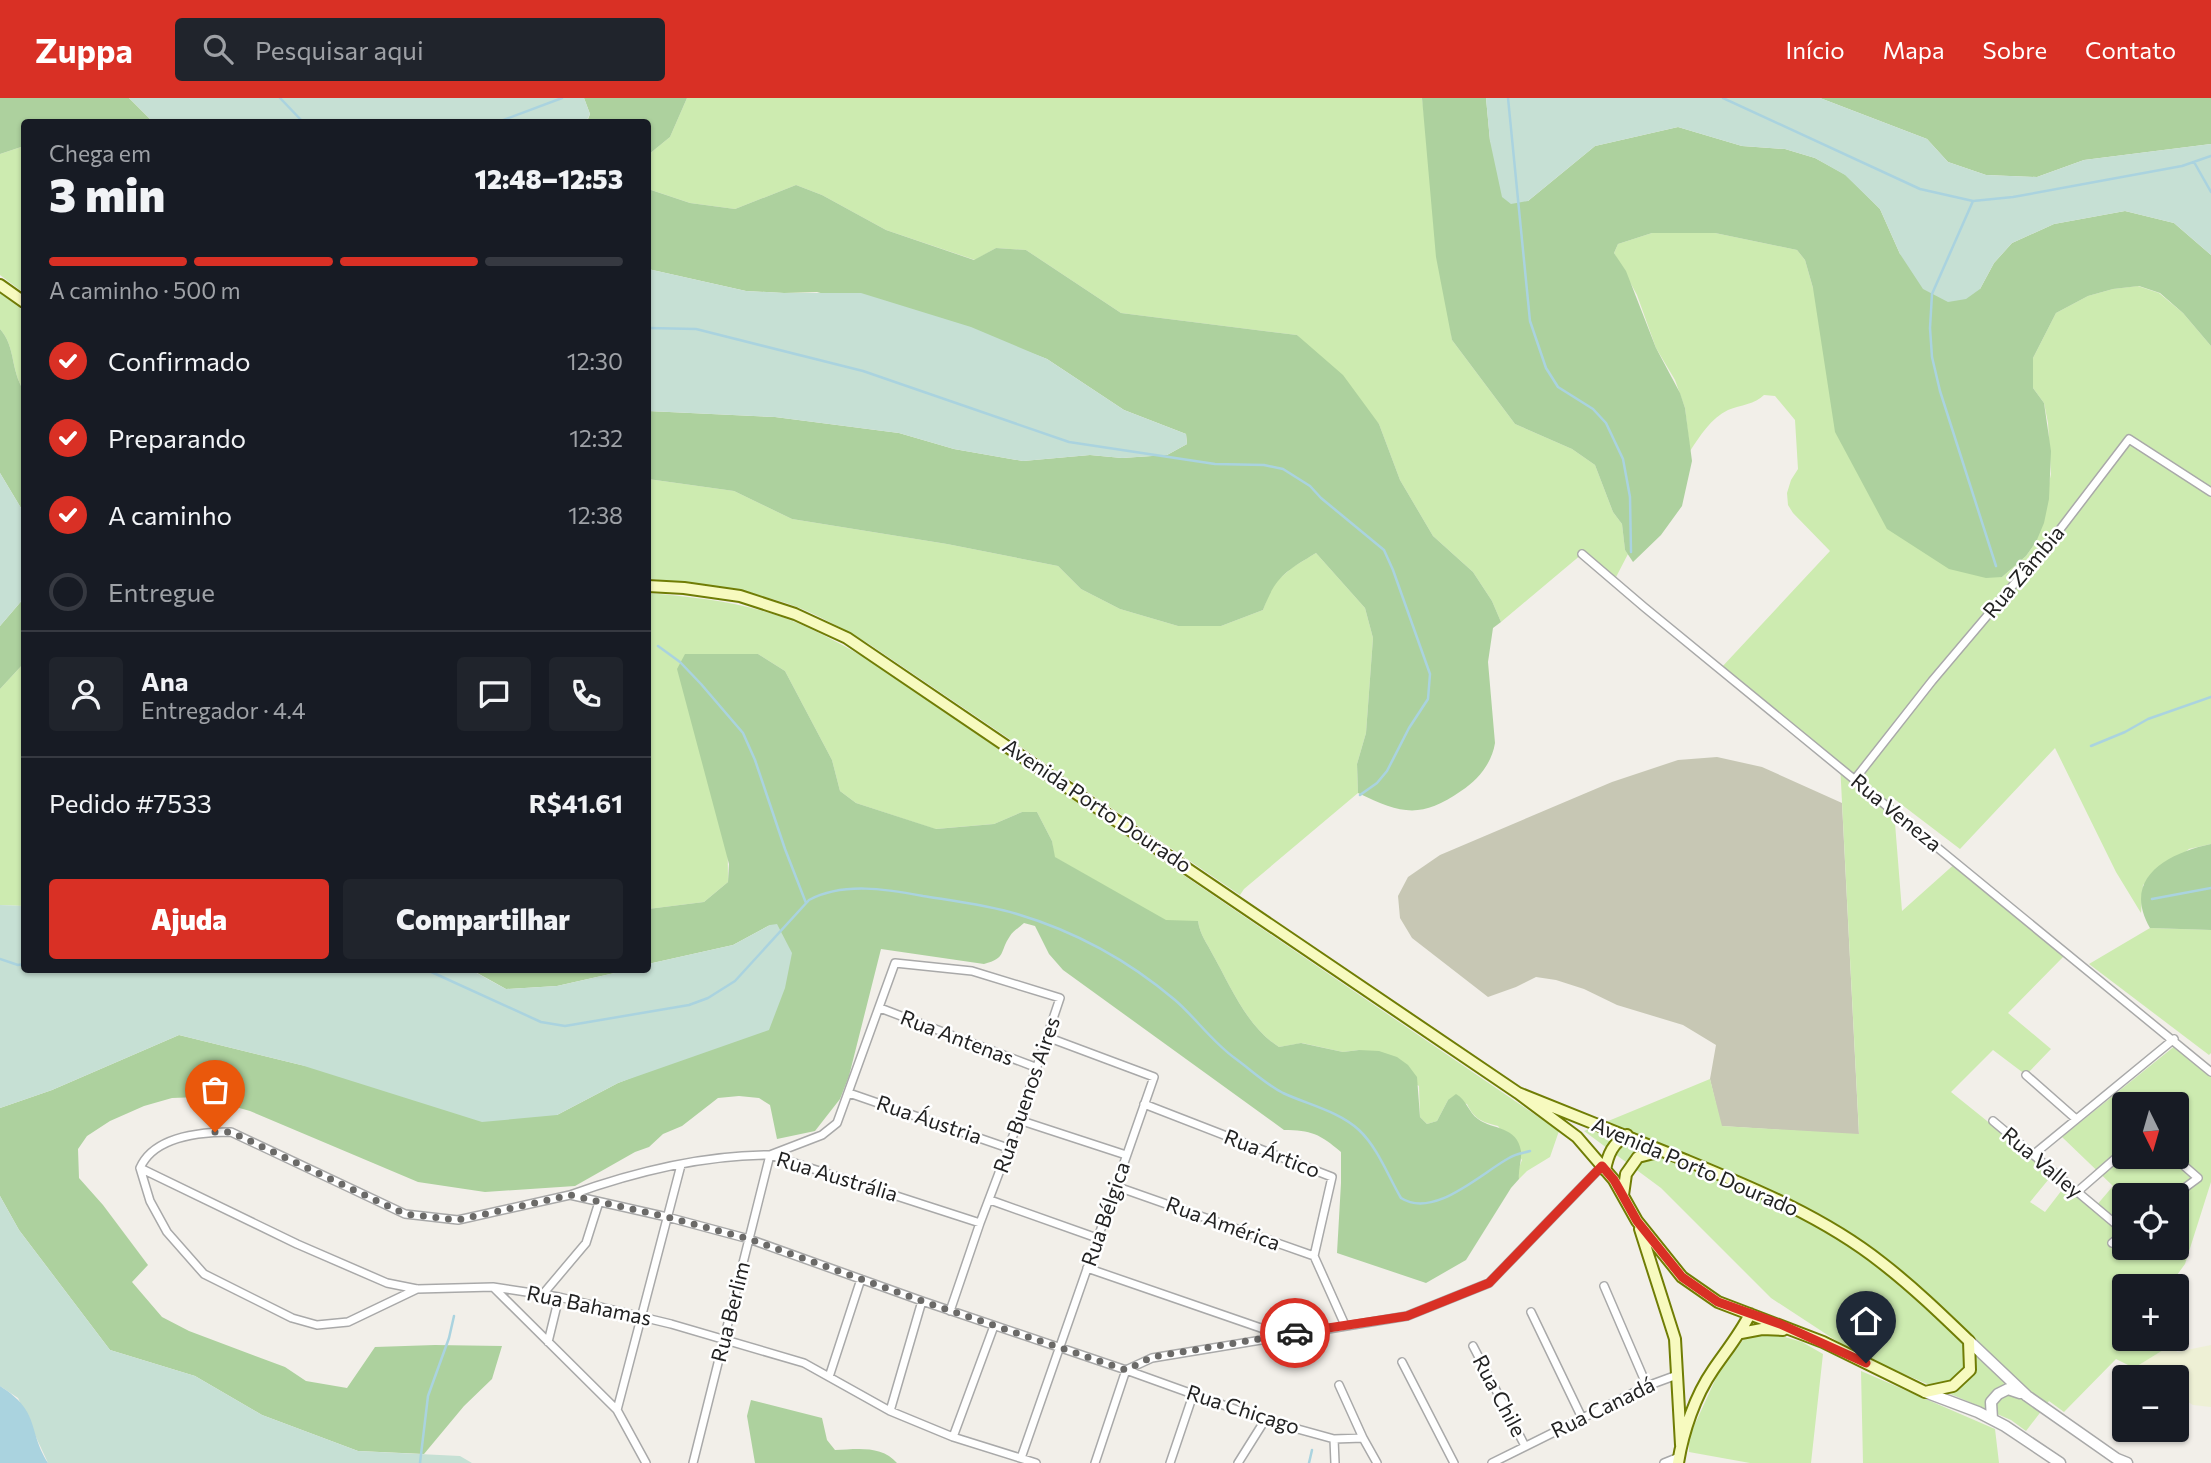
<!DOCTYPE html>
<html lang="pt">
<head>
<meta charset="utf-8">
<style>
	body { margin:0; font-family:Commissioner,sans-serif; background:#20242c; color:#f1f3f6; height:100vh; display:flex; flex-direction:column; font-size:26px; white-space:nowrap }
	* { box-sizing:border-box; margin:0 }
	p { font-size:23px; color:#9ea1a6 }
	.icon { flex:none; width:38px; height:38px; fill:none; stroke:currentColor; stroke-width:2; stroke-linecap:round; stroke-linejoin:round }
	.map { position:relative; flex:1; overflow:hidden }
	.side { position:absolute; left:21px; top:21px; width:630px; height:854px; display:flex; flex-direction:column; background:#171b24; border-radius:7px; box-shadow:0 2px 5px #0004 }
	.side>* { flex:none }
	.needle { width:46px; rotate:175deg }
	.controls { position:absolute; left:2112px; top:994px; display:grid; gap:14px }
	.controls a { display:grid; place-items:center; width:77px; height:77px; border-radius:7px; background:#171b24; box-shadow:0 2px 5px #0004; font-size:35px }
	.pin { position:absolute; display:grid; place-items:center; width:60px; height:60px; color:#fff; margin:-72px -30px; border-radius:50% 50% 50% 0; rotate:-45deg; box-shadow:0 0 7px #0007 }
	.pin .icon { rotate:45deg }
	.courier { position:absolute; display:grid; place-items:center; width:70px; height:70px; margin:-35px; border:5px solid #d93025; border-radius:50%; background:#fff; color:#222; box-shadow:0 2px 9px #0007 }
	.head em { font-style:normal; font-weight:800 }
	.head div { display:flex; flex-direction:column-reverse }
	.head { display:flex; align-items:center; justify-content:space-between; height:119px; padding:0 28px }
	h1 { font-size:46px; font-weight:800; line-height:52px }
	.bar { display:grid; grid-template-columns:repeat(4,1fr); gap:10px 7px; align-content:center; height:84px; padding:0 28px }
	.bar i { height:9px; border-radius:5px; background:#363941 }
	.bar .selected { background:#d93025 }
	.bar p { grid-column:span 4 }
	.line { display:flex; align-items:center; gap:18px; padding:0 28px; border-top:2px solid #363941 }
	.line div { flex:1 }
	.round { display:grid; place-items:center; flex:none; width:74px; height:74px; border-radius:7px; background:#20242c }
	ol { padding:0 28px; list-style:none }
	li { display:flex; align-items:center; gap:21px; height:77px }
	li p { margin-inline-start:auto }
	li .icon { padding:7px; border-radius:50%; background:#d93025; color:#fff; stroke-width:4 }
	li:last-child { color:#9ea1a6 }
	li i { width:38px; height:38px; border:4px solid #363941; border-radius:50% }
	.button { display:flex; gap:14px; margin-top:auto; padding:14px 28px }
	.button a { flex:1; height:80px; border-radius:7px; background:#d93025; color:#fff; font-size:28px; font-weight:800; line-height:80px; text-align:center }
	.button a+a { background:#20242c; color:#f1f3f6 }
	header { display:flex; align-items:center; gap:42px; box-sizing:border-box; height:98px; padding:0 35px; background:#d93025; color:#fff }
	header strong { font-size:33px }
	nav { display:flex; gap:38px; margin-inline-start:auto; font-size:24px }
	.search { width:490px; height:63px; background:#20242c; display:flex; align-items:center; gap:18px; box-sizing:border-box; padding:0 24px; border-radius:7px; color:#9ea1a6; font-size:26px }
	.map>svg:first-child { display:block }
</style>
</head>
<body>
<header>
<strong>Zuppa</strong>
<div class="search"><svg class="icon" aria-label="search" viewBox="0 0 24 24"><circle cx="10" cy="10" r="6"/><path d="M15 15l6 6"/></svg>Pesquisar aqui</div>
<nav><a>Início</a><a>Mapa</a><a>Sobre</a><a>Contato</a></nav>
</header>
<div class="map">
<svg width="2211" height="1365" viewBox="0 0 2211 1365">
	<rect width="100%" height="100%" fill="#f2efe9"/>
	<path fill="#c7c7b4" d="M1717 659 1762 669 1842 705 1859 1037 1721 1028 1710 981 1716 947 1683 927 1617 907 1584 891 1556 882 1536 879 1516 889 1488 899 1412 840 1400 820 1398 798 1408 779 1440 757 1612 684 1678 662Z"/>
	<path fill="#eef0d5" d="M2173 1246 2177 1254 2211 1247V1309L2193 1307 2177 1297V1279H2149L2134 1270Z"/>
	<path fill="#cdebb0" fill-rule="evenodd" d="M687 0H1422L1452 242 1515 326 1572 351 1595 367 1613 414 1622 426 1625 452 1628 456 1615 481 1582 456 1501 524 1492 503 1473 474 1433 438 1400 382 1379 326 1297 237 1121 215 1026 152 996 150 975 162 886 132 822 97 796 87 735 111 690 105 648 91V57L670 39Z
		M24 48V195L0 177V56Z
		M1652 135H1715L1797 152 1805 162 1813 190 2002 479 2026 458 2036 444 2051 376 2048 325 2044 305 2033 290V260L2056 215 2088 198 2113 191 2138 188 2159 195 2183 215 2211 248V746L2189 751 2143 787 2141 815 2116 774 2055 650 1960 751 1893 700 1902 813 1958 763 2066 856 2008 915 2051 951 2026 977 1993 952 1951 994 2053 1076 2030 1104 2045 1114 2065 1088 2096 1108 2113 1088 2062 1039 2176 947 2211 975V1084L2185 1166 2169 1188H2124V1241H2171L2173 1246 2134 1270 2116 1261 2064 1314 2049 1303 2026 1333 2011 1322 1855 1255 1771 1200 1661 1090 1584 1033 1710 981 1722 1028 1859 1036 1840 665 1721 570 1830 453 1793 415 1788 407 1787 395 1791 382 1798 371 1795 322 1775 298 1764 297C1755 306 1741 307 1728 312 1711 320 1700 338 1690 353L1685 310 1675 282 1656 250 1637 197 1614 155 1618 146ZM2124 1006H2177V1059H2124ZM2124 1097H2177V1150H2124Z
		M0 195 24 213V293C10 271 16 249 0 231Z
		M648 381 734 393 792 421 947 446 1058 468 1081 491 1120 511 1178 528H1221L1263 512 1272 487 1293 469 1316 455 1365 510 1373 540 1366 635 1357 666 1358 695 1244 791 1240 797 869 546C843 531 816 515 786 505 741 491 695 485 648 481Z
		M648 495C694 499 741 504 785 520 812 530 837 544 862 558L1559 1033 1550 1059 1527 1073 1519 1081 1518 1072 1522 1062 1498 1028C1482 1024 1474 1021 1467 1006L1448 1002 1437 1023 1427 1026 1420 1019 1419 988 1359 952 1343 954 1302 945 1279 949C1247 929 1231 889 1213 857 1207 845 1200 837 1198 823H1166L1054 759 1052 743 1037 714H1022L994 726 935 731 856 705 840 693 832 662 785 573 758 556 726 557 728 784 704 804 648 811Z
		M24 565V808L0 807V591Z
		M2150 830 2211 832V955L2209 957 2089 866Z
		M1771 1235 1802 1244 1823 1256 1811 1365H1750L1689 1354V1339L1722 1267 1745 1240Z
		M1861 1273 1995 1331 1999 1365H1863Z"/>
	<path fill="#add19e" d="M0 0H129L153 24H24V48L0 56Z
		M584 0H687L670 39 648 57V24H587L590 16Z
		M1422 0H1486L1490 43 1528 103 1595 48 1678 29 1742 48 1785 51 1815 60 1846 77 1880 111 1900 156 1980 191 1994 165 2012 145 2054 126 2125 113 2174 125 2211 157V248L2183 215 2160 195 2139 188 2113 191 2088 198 2056 215 2033 260V290L2044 305 2051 353 2049 401 2044 425 2036 444 2026 458 2002 479 1986 480 1949 471 1887 431 1835 334 1813 190 1805 162 1797 152 1715 135H1652L1618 146 1614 155 1626 173 1656 250 1680 295 1685 310 1692 363 1682 408 1661 437 1633 464 1625 452 1622 426 1613 414 1595 367 1572 351 1515 326 1452 242 1436 159Z
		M1820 0H2211V46L2084 62 2037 79 1986 77 1948 64 1927 41Z
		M796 87 822 97 886 132 974 162 996 150 1026 152 1121 215 1297 237 1343 277 1379 326 1400 382 1433 438 1473 474 1492 503 1501 524 1493 530 1488 564 1495 645C1492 665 1478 682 1461 693 1421 721 1401 716 1358 695L1357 666 1366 635 1373 540 1365 510 1316 455C1285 474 1276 478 1263 512L1221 528H1178L1120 511 1081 491 1058 468 947 446 792 421 734 393 648 381V313L775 319 899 335 954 351 1023 363 1090 357 1122 360 1167 357 1187 346 1186 336 1124 312 1047 261 1010 247 817 194 784 195 746 193 648 171V91L690 105 735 111Z
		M0 231C16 249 10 271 24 293V415L0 375Z
		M24 500V565L0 591V528Z
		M685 556H758L785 573 832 662 840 693 856 705 936 731 994 726 1022 714H1037L1052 743 1055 759 1166 822 1198 823C1200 837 1207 845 1213 857 1231 889 1247 929 1279 949L1301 945 1343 954 1359 952 1379 953 1397 959 1408 967 1417 979 1420 1019 1427 1026 1437 1023 1448 1002 1456 996C1467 1002 1468 1014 1478 1021 1493 1032 1517 1028 1521 1053 1522 1063 1518 1071 1519 1081L1511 1090 1466 1162 1426 1185 1337 1155 1341 1085V1054C1320 1036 1311 1032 1284 1032L1063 872 1049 856 1035 828 1024 825C1020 829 1013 833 1010 838 999 854 1007 860 984 866L881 851 849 978 840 1001 815 1033 777 1041 770 1007 759 1000 739 998 718 1000 682 1028 663 1036 649 1049 635 1054 575 1088 485 1094 418 1084 250 1013 200 999 172 1000 144 1008 110 1023 87 1038 78 1051 79 1080 103 1107 148 1167 132 1184 162 1219 189 1233 285 1269 306 1283 347 1290 375 1249 435 1247 502 1248 492 1281 464 1308 424 1356 358 1353 262 1317 195 1278 110 1252 19 1132 0 1098V1010L52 992 179 937 301 967 557 1017 618 985 666 966 770 827 733 847 648 866V811L704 804 728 784 729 766 677 571Z
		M2211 746V832L2150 830C2121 780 2168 755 2211 746Z
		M472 872H628L557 888 506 891Z
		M751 1302 822 1320 827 1342 835 1352C857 1351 882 1347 897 1365H755L747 1318Z"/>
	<path fill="#c6e0d4" d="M129 0H584L590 16 586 24H153Z
		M1486 0H1820L1927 41 1948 64 1986 77 2037 79 2084 62 2211 46V157L2174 125 2125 113 2054 126 2012 145 1994 165 1980 191 1966 201 1948 204 1923 191 1900 156 1880 111 1845 77 1815 60 1785 51 1742 48 1678 29 1595 48 1528 103 1511 106 1502 99 1490 43Z
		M648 171 746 193 784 195H861L971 229 1047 261 1124 312 1186 336 1187 346 1167 357 1122 360 1090 357 1023 363 954 351 899 335 775 319 648 313Z
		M0 375 24 415V500L0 528Z
		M0 807 24 808V872H471L506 891 557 888 628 872H648V866L733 847 770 827 777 826 792 855 785 890 769 932 618 985 557 1017 482 1024 301 967 179 937 52 992 0 1010Z
		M0 1098 19 1132 110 1252 195 1278 262 1317 358 1353 460 1358 472 1365H48L18 1300 0 1288Z"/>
	<path fill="#aad3df" d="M0 1288C41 1314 27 1331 48 1365H0Z"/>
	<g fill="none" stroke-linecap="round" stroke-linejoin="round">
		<path stroke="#aad3df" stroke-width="2.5" d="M280 0 303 24
			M1508 0 1530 223 1546 270 1558 289 1593 311 1606 325 1623 361 1630 399 1631 454
			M1723 0 1920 91 1973 103 2013 99 2182 68 2211 58
			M498 24 562 0
			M2194 64 2211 94
			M1973 103 1932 196 1930 230 1932 259 1940 293 1996 468
			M648 230 696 231 863 273 1069 344 1215 366 1264 367 1283 371 1310 388 1321 400 1384 452 1393 472 1430 576 1428 601 1409 630 1387 673 1377 685 1360 697
			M658 548 680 564 701 586 743 635 755 662 785 751 806 805
			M2091 648 2125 634 2148 621 2211 599
			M2152 801 2211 790
			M0 861 18 867 24 866
			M427 872 541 924 565 928 689 907 708 900 735 883 809 802C843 784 886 791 923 798 954 803 987 807 1017 816 1074 833 1129 863 1175 902 1196 920 1212 944 1236 961 1251 972 1267 987 1283 995 1309 1007 1338 1013 1359 1032 1378 1050 1388 1078 1401 1100 1434 1121 1480 1076 1509 1060 1515 1056 1523 1055 1530 1053
			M420 1365 428 1298 449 1240 454 1218
			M1309 1365 1312 1352"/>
		<g stroke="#a9a9a9" stroke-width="10">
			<path id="minor" d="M1582 456 1644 509 2211 974
				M1855 681 1932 583 2058 434 2129 341 2211 394
				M880 910 1035 969
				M2026 977 2076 1021
				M849 995 1008 1050
				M1144 1006 1332 1079 1314 1158 1345 1227
				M1019 1022 1126 1057
				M1993 1023 2124 1133
				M770 1057 822 1037 837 1025 895 865 972 873 1060 900 1019 1022 980 1125 950 1213
				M2033 1057 2174 941
				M2174 1059 2198 1080 2175 1097
				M140 1070 297 1146 387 1185 417 1191 493 1189 559 1199 671 1226 804 1265 890 1313 953 1339 1036 1365
				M1115 1088 1314 1158
				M2077 1094 2124 1053
				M570 1097C634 1074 702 1057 770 1057L980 1125
				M990 1102 1097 1140
				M2112 1145 2124 1135
				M1087 1170 1281 1237
				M1604 1188 1647 1288
				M494 1190 617 1312 646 1365
				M417 1191 348 1224 317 1227 292 1220 204 1176 167 1134 150 1103 140 1070C154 1038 200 1034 231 1034L405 1116 458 1122 570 1097 667 1119 749 1141 922 1203 1126 1272 1152 1260 1407 1218 1489 1185 1602 1068
				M543 1196 586 1145 599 1104
				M1531 1214 1582 1320
				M548 1244 559 1199
				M1473 1248 1525 1348
				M1402 1264 1454 1365
				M829 1279 861 1181
				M1339 1287 1363 1340
				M617 1312 681 1067
				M890 1313 922 1203
				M953 1339 994 1228
				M1334 1341 1335 1365
				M1021 1360 1154 979 1047 939
				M693 1365 770 1057
				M1095 1365 1126 1272 1265 1322 1334 1341 1363 1340 1377 1365
				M1170 1365 1193 1297
				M1238 1365 1265 1322
				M1492 1365 1647 1288 1677 1277
				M1664 1365 1679 1359"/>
		</g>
		<g stroke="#a9a9a9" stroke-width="13">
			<path id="tertiary" d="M1969 1243 2027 1298 2117 1361 2127 1365
				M1925 1294 1978 1314 2005 1328 2060 1365
				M1992 1321 1991 1304 1998 1296 2008 1291 2020 1295"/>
		</g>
		<g stroke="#707d05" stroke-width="14">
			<path id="secondary" d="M0 187 24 204
				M648 488 684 490 740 498 795 516 847 540 1518 995 1577 1039 1614 1082 1637 1123 1682 1179 1718 1204 1823 1244 1925 1294 1953 1288 1970 1272 1969 1243C1941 1216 1913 1189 1882 1165 1824 1119 1753 1090 1685 1062 1629 1040 1574 1017 1518 995
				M1605 1072C1608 1056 1613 1045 1627 1037
				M1623 1097 1626 1076 1638 1059 1662 1053
				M1640 1131 1675 1241 1681 1347
				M1741 1235 1762 1231 1783 1232
				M1678 1365C1683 1334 1695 1298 1713 1272 1726 1253 1740 1236 1750 1216"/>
		</g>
		<use href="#minor" stroke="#fff" stroke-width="7"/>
		<use href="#tertiary" stroke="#fff" stroke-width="10"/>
		<use href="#secondary" stroke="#f7fabf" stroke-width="10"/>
	</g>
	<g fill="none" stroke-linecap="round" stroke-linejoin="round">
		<path stroke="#6b6a68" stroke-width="7" stroke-dasharray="0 12.6" d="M215 1034H231L405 1116 458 1122 570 1097 667 1119 749 1141 922 1203 1126 1272 1152 1259 1295 1235"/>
		<path stroke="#d93025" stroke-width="9" d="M1295 1235 1407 1218 1489 1185 1602 1068 1614 1082 1637 1123 1682 1179 1718 1204 1780 1226 1866 1265"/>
	</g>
	<g text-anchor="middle" stroke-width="5" stroke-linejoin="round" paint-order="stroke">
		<g font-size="21" fill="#222" stroke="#fff">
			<text transform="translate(2024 474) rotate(-50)" y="7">Rua Zâmbia</text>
			<text transform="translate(1097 708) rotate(34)" y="7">Avenida Porto Dourado</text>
			<text transform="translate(1896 715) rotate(39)" y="7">Rua Veneza</text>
			<text transform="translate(957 940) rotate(21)" y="7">Rua Antenas</text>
			<text transform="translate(1027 997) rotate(-71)" y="7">Rua Buenos Aires</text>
			<text transform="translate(929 1022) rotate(19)" y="7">Rua Áustria</text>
			<text transform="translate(1272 1056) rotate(21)" y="7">Rua Ártico</text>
			<text transform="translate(2042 1065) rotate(40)" y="7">Rua Valley</text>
			<text transform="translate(1695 1069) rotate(23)" y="7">Avenida Porto Dourado</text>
			<text transform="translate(837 1079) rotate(17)" y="7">Rua Austrália</text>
			<text transform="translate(1106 1116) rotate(-71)" y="7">Rua Bélgica</text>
			<text transform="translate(1223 1126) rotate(20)" y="7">Rua América</text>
			<text transform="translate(589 1208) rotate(12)" y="7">Rua Bahamas</text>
			<text transform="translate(731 1214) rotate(-76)" y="7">Rua Berlim</text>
			<text transform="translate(1499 1298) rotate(62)" y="7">Rua Chile</text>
			<text transform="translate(1603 1310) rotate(-26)" y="7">Rua Canadá</text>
			<text transform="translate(1243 1312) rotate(18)" y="7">Rua Chicago</text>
		</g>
	</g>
</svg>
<div class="controls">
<a><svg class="needle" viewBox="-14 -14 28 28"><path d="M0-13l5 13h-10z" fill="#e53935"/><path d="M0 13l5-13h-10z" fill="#9ea1a6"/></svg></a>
<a><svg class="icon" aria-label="locate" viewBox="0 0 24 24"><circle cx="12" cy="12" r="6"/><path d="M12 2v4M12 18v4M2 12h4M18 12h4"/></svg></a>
<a>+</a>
<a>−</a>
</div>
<div class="pin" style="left:215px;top:1034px;background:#ea580c"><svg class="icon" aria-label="bag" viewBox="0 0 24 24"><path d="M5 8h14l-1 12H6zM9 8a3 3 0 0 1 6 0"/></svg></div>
<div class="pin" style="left:1866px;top:1265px;background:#1f2937"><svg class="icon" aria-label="home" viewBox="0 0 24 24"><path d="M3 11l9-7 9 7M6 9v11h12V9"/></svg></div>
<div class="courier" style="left:1295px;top:1235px"><svg class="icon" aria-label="car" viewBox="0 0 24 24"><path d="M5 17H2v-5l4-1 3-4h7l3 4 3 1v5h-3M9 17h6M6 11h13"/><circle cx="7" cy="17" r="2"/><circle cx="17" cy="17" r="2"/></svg></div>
<section class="side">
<div class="head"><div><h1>3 min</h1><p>Chega em</p></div><em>12:48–12:53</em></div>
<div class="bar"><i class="selected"></i><i class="selected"></i><i class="selected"></i><i></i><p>A caminho · 500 m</p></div>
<ol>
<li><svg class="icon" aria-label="check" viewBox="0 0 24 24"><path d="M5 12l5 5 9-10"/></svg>Confirmado<p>12:30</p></li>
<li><svg class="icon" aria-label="check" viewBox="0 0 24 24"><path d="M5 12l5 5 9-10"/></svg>Preparando<p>12:32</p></li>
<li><svg class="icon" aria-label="check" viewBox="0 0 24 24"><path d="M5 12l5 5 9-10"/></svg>A caminho<p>12:38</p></li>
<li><i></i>Entregue</li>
</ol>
<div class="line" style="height:126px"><a class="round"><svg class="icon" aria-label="person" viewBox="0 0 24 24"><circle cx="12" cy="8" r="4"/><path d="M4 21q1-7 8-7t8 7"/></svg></a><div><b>Ana</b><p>Entregador · 4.4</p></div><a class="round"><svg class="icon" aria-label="chat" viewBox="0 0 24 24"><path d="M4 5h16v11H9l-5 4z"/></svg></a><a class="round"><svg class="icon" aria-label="phone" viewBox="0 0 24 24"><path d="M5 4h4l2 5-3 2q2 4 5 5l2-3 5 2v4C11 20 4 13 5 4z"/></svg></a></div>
<div class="line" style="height:91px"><div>Pedido #7533</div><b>R$41.61</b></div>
<div class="button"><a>Ajuda</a><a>Compartilhar</a></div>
</section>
</div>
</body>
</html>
